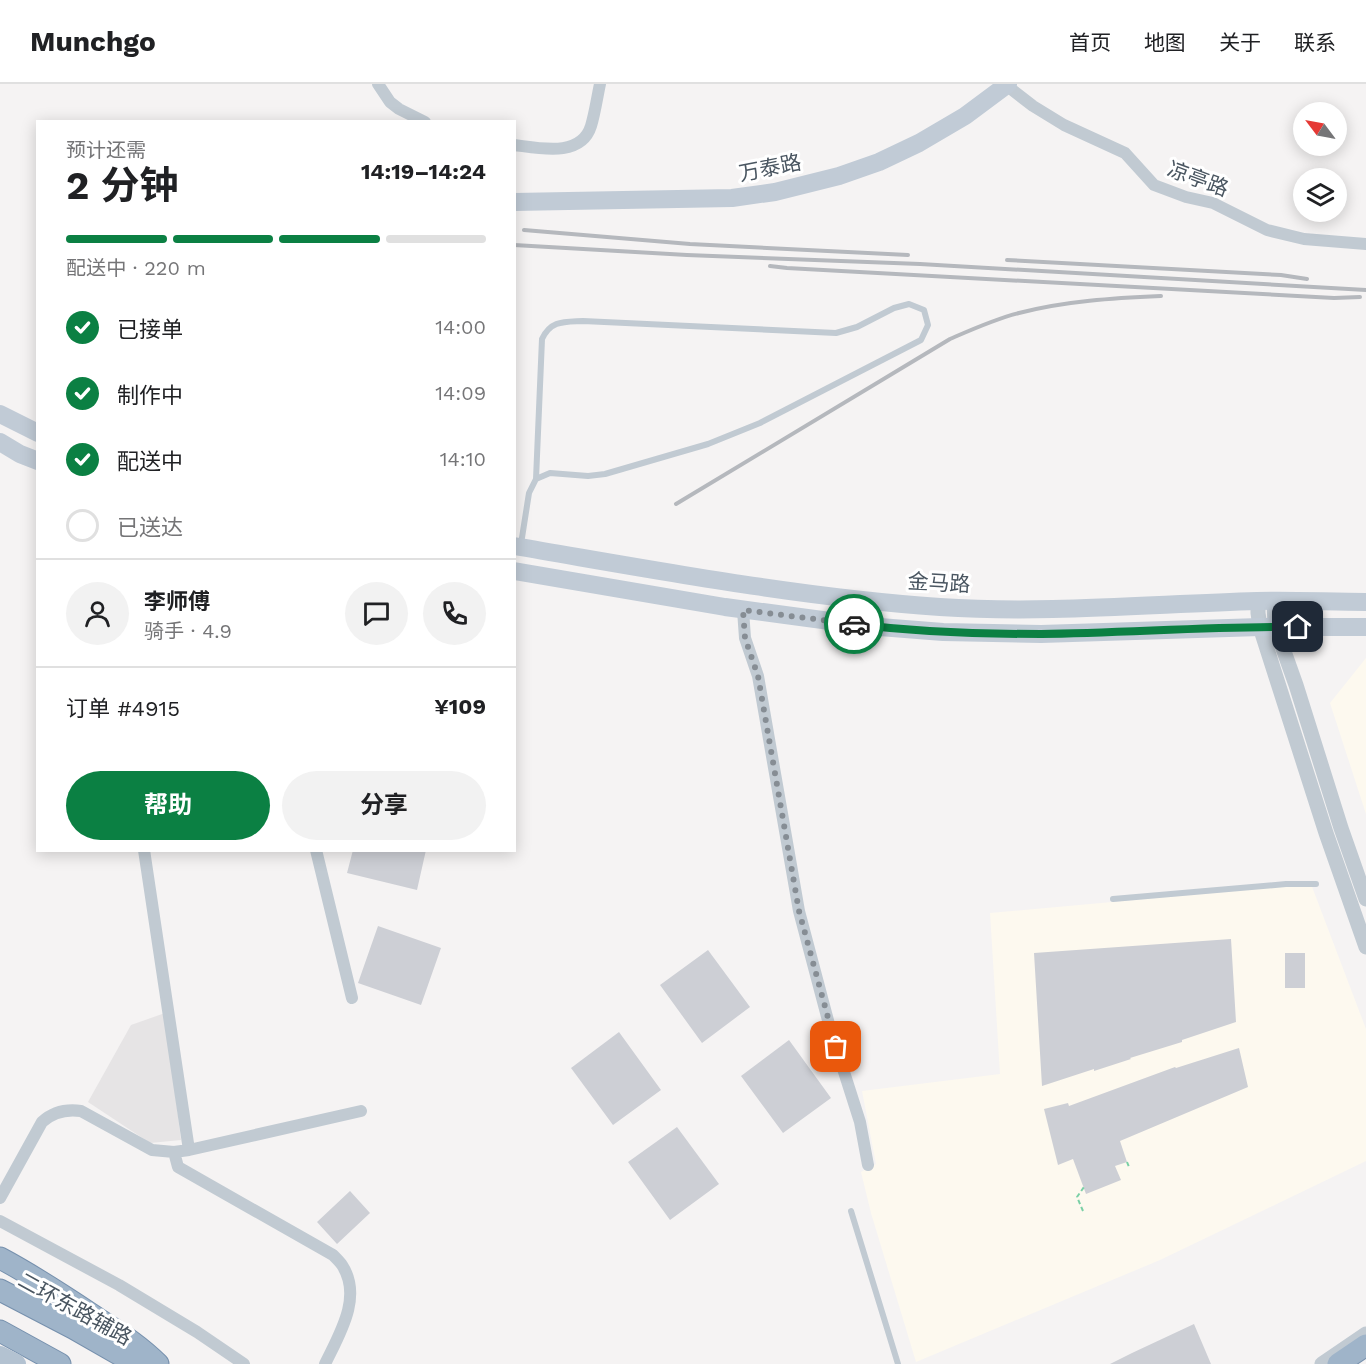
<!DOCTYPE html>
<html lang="zh">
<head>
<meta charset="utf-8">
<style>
	body { margin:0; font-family:"Work Sans","Noto Sans SC",sans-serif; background:#f2f2f2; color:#202124; height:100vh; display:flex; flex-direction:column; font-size:22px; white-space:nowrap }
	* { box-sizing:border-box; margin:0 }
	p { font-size:20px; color:#757577 }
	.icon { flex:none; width:33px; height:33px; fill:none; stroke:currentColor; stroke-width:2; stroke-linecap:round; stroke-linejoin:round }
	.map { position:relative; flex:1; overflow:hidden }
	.sheet { position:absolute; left:36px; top:36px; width:480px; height:732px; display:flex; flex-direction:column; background:#fff; border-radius:0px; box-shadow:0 3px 15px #0003 }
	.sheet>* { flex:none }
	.needle { width:39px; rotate:302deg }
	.controls { position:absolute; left:1293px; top:18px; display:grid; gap:12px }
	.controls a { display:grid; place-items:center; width:54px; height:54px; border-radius:50%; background:#fff; box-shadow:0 3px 15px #0003; font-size:30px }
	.pin { position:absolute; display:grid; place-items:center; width:51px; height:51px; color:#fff; margin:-26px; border-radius:12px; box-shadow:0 3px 9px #0006 }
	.courier { position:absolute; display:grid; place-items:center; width:60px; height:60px; margin:-30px; border:4px solid #0b8043; border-radius:50%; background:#fff; color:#222; box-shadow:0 2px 8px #0007 }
	.headline em { font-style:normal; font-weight:700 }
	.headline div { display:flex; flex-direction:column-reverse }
	.headline { display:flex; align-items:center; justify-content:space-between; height:102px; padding:0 30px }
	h1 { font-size:39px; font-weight:700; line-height:45px }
	.bar { display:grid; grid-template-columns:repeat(4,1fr); gap:9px 6px; align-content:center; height:72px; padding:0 30px }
	.bar i { height:8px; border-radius:4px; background:#e0e0e0 }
	.bar .current { background:#0b8043 }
	.bar p { grid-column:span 4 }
	.line { display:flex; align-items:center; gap:15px; padding:0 30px; border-top:2px solid #e0e0e0 }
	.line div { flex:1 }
	.round { display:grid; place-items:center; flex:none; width:63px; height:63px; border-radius:32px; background:#f2f2f2 }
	ol { padding:0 30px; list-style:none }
	li { display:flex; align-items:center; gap:18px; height:66px }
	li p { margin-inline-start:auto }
	li .icon { padding:6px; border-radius:50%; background:#0b8043; color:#fff; stroke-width:4 }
	li:last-child { color:#757577 }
	li i { width:33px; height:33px; border:3px solid #e0e0e0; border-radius:50% }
	.cta { display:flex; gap:12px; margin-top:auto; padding:12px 30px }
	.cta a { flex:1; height:69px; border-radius:36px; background:#0b8043; color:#fff; font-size:24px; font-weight:700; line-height:69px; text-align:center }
	.cta a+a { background:#f2f2f2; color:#202124 }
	header { display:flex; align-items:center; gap:36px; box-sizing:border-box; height:84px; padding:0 30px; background:#fff; border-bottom:2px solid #e0e0e0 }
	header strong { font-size:28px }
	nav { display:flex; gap:33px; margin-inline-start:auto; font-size:21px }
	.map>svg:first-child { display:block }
</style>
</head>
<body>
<header>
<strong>Munchgo</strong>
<nav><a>首页</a><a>地图</a><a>关于</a><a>联系</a></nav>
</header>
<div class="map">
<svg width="1366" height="1280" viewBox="0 0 1366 1280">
	<rect width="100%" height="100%" fill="#f5f3f3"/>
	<path fill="#fdf9ef" d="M1366 574V730L1330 619Z
		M1311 800 1366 945V1077L1160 1176 916 1278 871 1129 861 1088 876 1080 862 1007 1000 990 990 829Z"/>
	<path fill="#e6e4e5" d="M165 929 181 1056 150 1059 88 1018 131 941Z"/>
	<path fill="#cdcfd5" d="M353 766H426L417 806 347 789Z
		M378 842 441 864 421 921 358 899Z
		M1231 855 1236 938 1182 956V958L1130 974 1131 975 1094 987V985L1042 1002 1034 869Z
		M708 866 750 923 702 959 660 901Z
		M1285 869H1305V904H1285Z
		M619 948 661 1006 613 1041 571 984Z
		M789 956 831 1014 783 1049 741 992Z
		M1239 964 1248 1003 1120 1057 1127 1078 1115 1082 1121 1096 1086 1110 1073 1075 1058 1081 1044 1025 1068 1019 1069 1022 1175 983 1176 984Z
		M677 1043 719 1100 670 1136 628 1078Z
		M350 1107 370 1129 337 1160 317 1138Z
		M1194 1240 1211 1280H1110L1132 1269Z"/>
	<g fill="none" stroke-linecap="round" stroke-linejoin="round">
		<g stroke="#7690ad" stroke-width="23">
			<path id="trunk" d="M0 1174C32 1191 61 1210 91 1230 115 1246 138 1260 158 1280
				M0 1206 73 1244 136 1280
				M0 1247 60 1280
				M1338 1280 1366 1261"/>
		</g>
		<path stroke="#7ad0a6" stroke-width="2" stroke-dasharray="4.5 3" stroke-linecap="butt" d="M1127 1078 1129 1083
			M1083 1127 1077 1113 1084 1103"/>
		<path stroke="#c1cad2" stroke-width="6" d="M521 460 529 409 536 395 550 389 588 392 605 390 708 360 760 339 921 256 928 241 924 226 909 220 894 224 857 243 836 249 583 237C564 238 551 236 542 255L536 395
			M1113 815 1286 800H1316
			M851 1127 898 1280"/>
		<path stroke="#c1cad2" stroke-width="12" d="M378 0 390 18 399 25 425 38
			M1006 1 1033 22 1064 41 1125 69 1154 101 1186 113 1213 119 1267 146 1304 155 1366 160
			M514 61C539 64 581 74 591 42 595 29 597 14 600 0
			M743 526 745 554 758 592 799 827 830 944 860 1038 868 1081
			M144 766 189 1066
			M316 766 352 914
			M174 1068 178 1083 333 1171C336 1174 340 1178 342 1181 363 1213 339 1251 325 1280
			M0 1114 42 1038C53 1028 67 1025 81 1027L152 1066 174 1068 189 1066 361 1027
			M0 1137 119 1201 197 1248 244 1280"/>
		<path stroke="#c1cad2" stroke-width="15" d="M1258 517V529L1260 543 1326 749 1366 863
			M1274 517 1275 542 1296 601 1341 744 1366 815
			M1322 1280 1366 1250"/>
		<path stroke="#c1cbd6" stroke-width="18" d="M514 118 732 114 775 108 839 92 879 78 919 59 965 32 1008 0
			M0 330 38 349
			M0 358 20 370 38 377
			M514 462C656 486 797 513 940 523 1046 530 1152 520 1257 517 1293 516 1330 518 1366 518
			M514 487 725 523 867 542 943 548 1041 550 1260 543H1366"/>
		<path stroke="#b3c2d1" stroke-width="20" d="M0 1272 16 1280"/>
		<use href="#trunk" stroke="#9fb4c9" stroke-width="21"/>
		<path stroke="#b5b8bd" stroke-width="4" d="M524 146 690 160 908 171
			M514 161 687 171 920 180 1366 206
			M1007 176 1281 191 1307 195
			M770 182 787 184 1334 214 1360 213
			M676 420 950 255C973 245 995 235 1019 229 1065 217 1114 214 1161 212"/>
	</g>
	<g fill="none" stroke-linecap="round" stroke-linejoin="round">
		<path stroke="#868d94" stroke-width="6" stroke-dasharray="0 10.8" d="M836 963 799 827 758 592 745 554 743 526 854 540"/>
		<path stroke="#0b8043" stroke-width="8" d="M854 540C916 548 979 550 1041 550 1127 549 1213 542 1298 543"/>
	</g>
	<g text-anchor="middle" stroke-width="6" stroke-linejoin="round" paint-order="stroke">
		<g font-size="21" fill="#4a5661" stroke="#fff">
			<text transform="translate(770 84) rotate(-11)" y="7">万泰路</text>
			<text transform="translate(1198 95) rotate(20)" y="7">凉亭路</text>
			<text transform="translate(939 499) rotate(3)" y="7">金马路</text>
			<text transform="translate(75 1225) rotate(29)" y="7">二环东路辅路</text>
		</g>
	</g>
</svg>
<div class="controls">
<a><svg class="needle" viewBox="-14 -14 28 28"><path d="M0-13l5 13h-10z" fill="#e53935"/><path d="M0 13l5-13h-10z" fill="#757577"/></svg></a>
<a><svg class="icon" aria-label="layers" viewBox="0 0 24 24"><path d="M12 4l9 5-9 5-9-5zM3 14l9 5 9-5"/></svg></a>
</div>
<div class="pin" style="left:836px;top:963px;background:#ea580c"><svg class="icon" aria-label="bag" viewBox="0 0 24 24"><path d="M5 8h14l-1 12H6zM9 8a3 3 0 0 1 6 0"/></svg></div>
<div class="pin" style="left:1298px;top:543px;background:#1f2937"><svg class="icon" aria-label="home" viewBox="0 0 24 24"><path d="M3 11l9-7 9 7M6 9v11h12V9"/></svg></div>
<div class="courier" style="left:854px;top:540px"><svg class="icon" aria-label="car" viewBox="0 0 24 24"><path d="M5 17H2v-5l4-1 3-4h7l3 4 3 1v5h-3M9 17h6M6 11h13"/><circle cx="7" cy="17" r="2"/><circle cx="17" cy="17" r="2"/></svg></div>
<section class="sheet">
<div class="headline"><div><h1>2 分钟</h1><p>预计还需</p></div><em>14:19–14:24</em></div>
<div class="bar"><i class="current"></i><i class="current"></i><i class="current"></i><i></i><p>配送中 · 220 m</p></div>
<ol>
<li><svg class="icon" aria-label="check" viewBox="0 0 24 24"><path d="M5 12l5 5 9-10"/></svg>已接单<p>14:00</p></li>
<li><svg class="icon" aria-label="check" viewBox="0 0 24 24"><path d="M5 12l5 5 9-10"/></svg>制作中<p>14:09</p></li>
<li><svg class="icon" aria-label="check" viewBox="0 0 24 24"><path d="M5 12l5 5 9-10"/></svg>配送中<p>14:10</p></li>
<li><i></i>已送达</li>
</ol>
<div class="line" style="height:108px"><a class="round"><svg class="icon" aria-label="person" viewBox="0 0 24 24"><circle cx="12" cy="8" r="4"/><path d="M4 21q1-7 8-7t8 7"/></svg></a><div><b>李师傅</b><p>骑手 · 4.9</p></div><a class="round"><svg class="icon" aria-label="chat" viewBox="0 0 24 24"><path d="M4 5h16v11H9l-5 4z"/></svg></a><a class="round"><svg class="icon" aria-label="phone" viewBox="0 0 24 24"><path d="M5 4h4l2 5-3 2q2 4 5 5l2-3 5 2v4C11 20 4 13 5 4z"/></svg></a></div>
<div class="line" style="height:78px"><div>订单 #4915</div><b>¥109</b></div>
<div class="cta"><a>帮助</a><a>分享</a></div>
</section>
</div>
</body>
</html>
